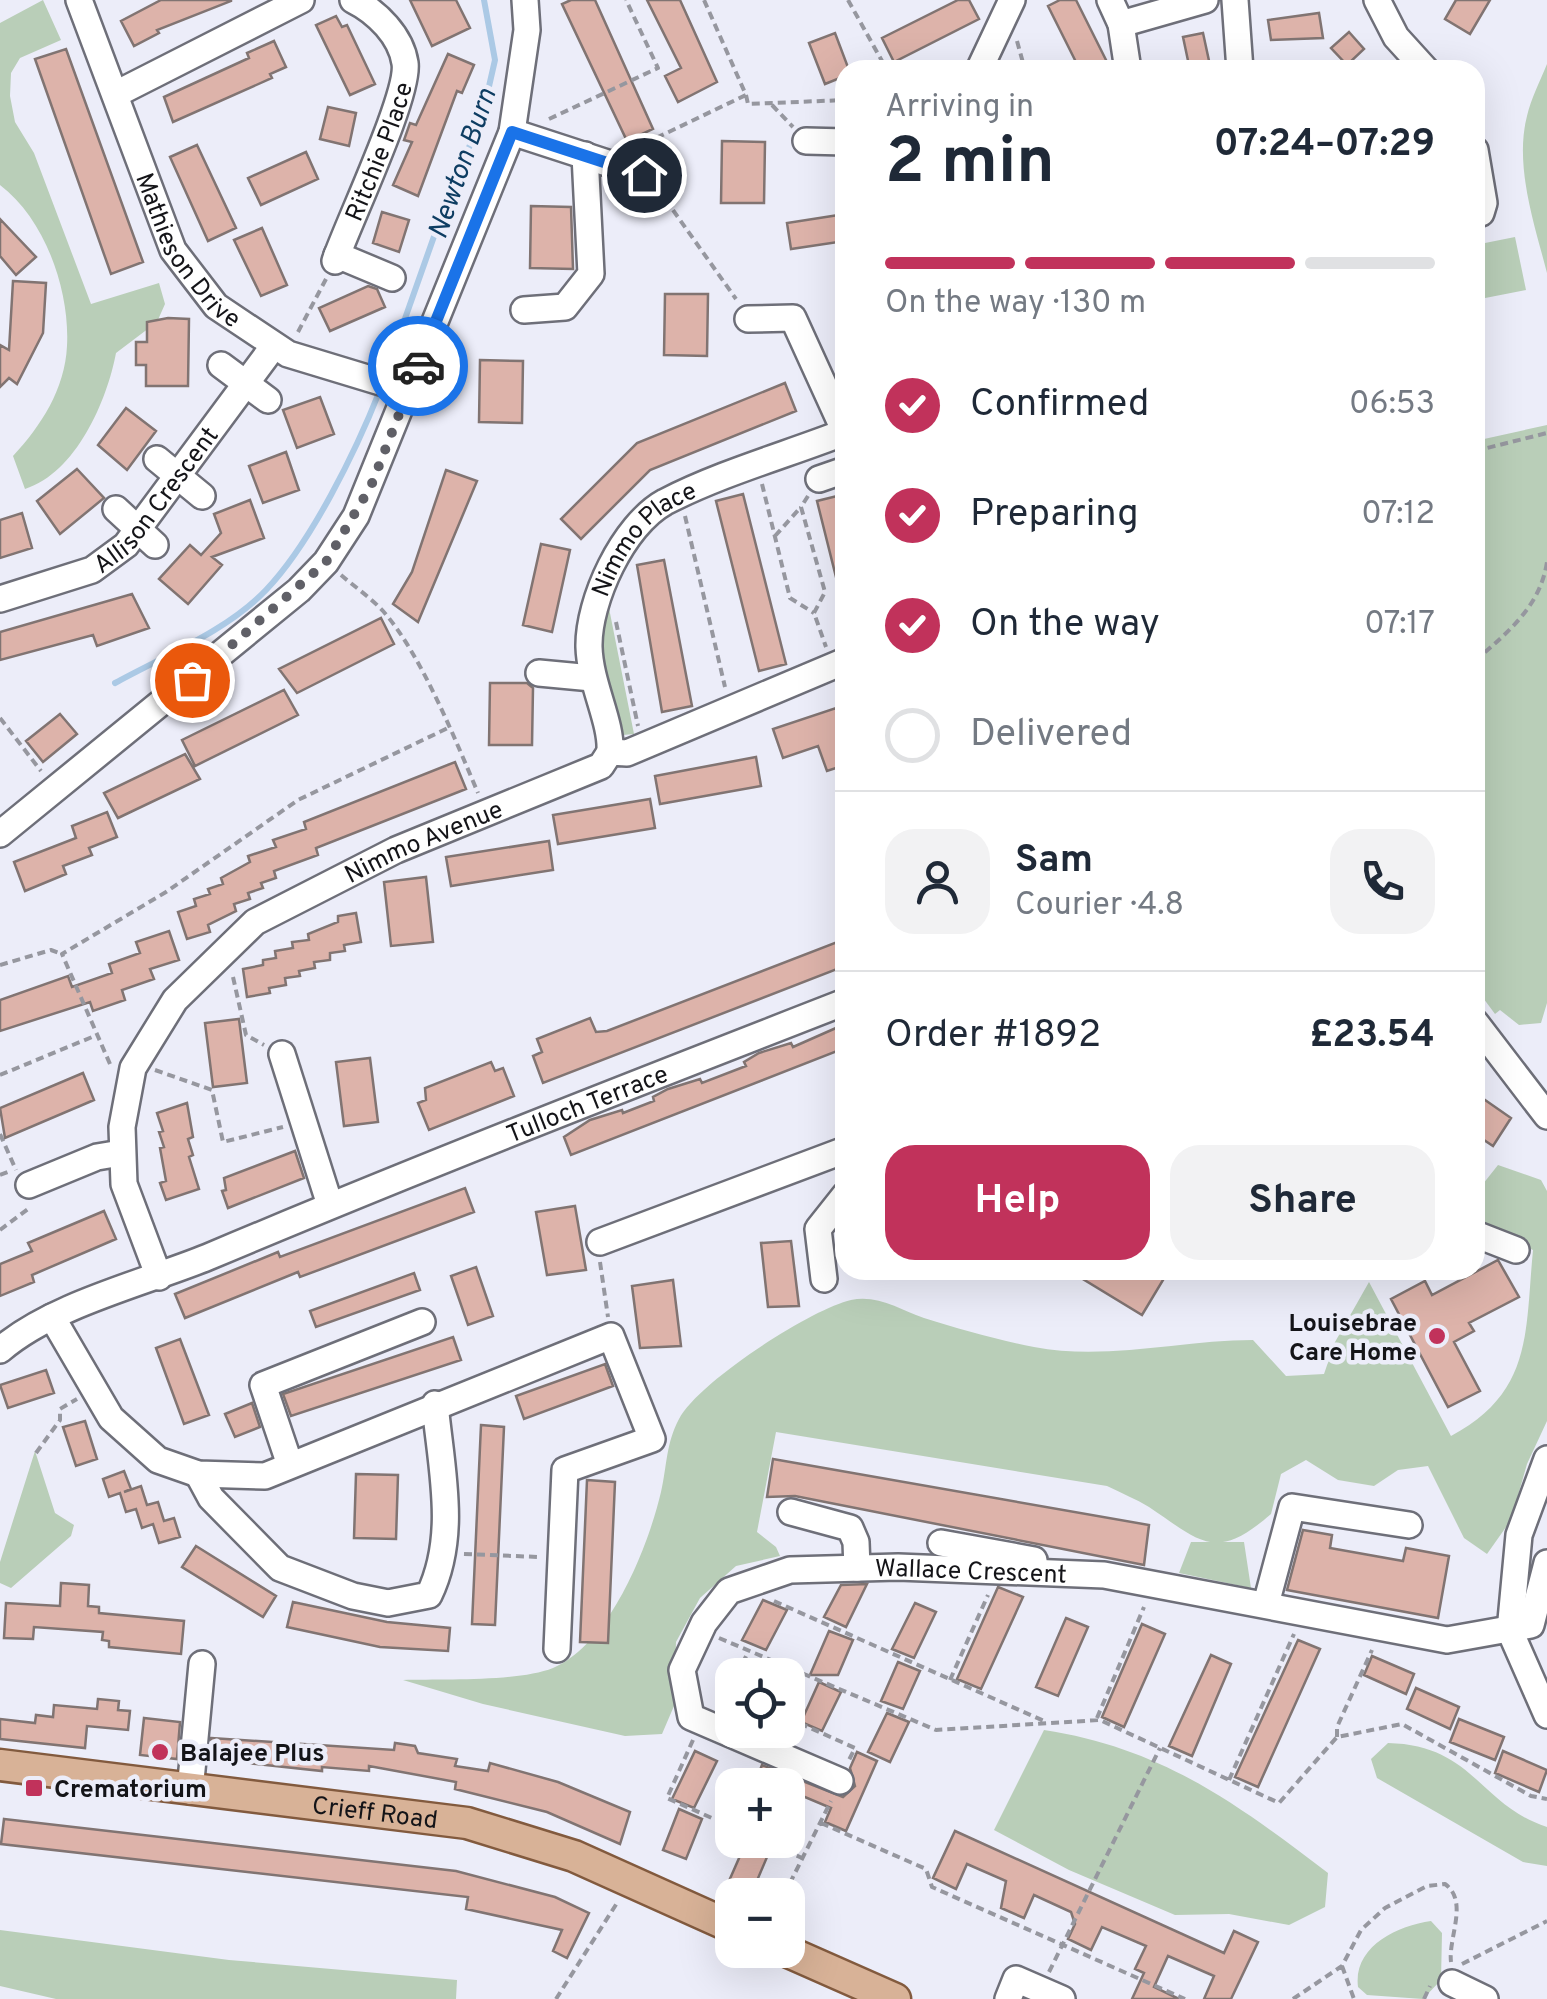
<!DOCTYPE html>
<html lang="en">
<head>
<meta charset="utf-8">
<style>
	body { margin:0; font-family:Overpass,sans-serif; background:#f2f2f3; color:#1f2937; height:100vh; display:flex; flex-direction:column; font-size:38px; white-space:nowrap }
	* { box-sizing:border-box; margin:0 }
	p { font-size:32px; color:#747a83 }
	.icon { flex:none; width:55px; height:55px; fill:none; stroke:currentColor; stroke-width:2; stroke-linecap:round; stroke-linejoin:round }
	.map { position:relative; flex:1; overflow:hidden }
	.details { position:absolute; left:835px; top:60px; width:650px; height:1220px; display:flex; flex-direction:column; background:#fff; border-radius:30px; box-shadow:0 10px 40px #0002 }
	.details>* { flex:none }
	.controls { position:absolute; left:715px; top:1658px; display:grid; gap:20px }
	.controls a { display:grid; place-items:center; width:90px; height:90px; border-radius:20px; background:#fff; box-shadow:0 10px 40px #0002; font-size:50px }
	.pin { position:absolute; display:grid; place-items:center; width:85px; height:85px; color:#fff; margin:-42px; border:5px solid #fff; border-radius:50%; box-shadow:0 2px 10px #0007 }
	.courier { position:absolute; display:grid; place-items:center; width:100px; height:100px; margin:-50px; border:8px solid #1a73e8; border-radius:50%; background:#fff; color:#222; box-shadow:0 2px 12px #0007 }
	.summary em { font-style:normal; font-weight:700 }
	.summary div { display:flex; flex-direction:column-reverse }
	.summary { display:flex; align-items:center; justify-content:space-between; height:170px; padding:0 50px }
	h1 { font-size:65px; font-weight:700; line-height:75px }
	.bar { display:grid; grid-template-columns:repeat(4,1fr); gap:15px 10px; align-content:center; height:120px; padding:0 50px }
	.bar i { height:12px; border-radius:8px; background:#e0e1e3 }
	.bar .on { background:#c1325b }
	.bar p { grid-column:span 4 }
	.line { display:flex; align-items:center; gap:25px; padding:0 50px; border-top:2px solid #e0e1e3 }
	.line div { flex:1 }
	.round { display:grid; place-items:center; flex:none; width:105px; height:105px; border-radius:30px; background:#f2f2f3 }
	ol { padding:0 50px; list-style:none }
	li { display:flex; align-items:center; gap:30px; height:110px }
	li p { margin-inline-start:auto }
	li .icon { padding:10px; border-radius:50%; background:#c1325b; color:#fff; stroke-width:4 }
	li:last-child { color:#747a83 }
	li i { width:55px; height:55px; border:5px solid #e0e1e3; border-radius:50% }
	.action { display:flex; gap:20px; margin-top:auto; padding:20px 50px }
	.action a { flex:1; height:115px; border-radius:30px; background:#c1325b; color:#fff; font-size:40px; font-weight:700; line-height:115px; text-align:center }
	.action a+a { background:#f2f2f3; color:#1f2937 }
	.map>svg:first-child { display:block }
</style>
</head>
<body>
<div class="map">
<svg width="1547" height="1999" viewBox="0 0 1547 1999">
	<rect width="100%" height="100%" fill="#ecedf9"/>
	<path fill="#b9ceb8" d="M43 0 61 40 20 58 11 73 10 96 15 122 34 153 91 304 159 283 165 304 157 322 116 353C107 401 76 473 25 489L13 456C41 426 65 389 67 346 70 290 45 219 0 185V23Z
		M1547 64V273C1535 226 1514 166 1527 116 1531 99 1540 81 1547 64Z
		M1515 237 1526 290 1475 300V245Z
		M1547 425V1003L1541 1023 1519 1025 1500 1010 1495 1014 1475 987V441Z
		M608 603 634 734 623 735C598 698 598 645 608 603Z
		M1498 1165 1541 1180 1547 1191V1421L1527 1464 1511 1520 1487 1554 1464 1538 1428 1466 1398 1470 1374 1486 1338 1480 1306 1460 1281 1474 1271 1514C1215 1563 1200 1541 1149 1507 1136 1499 1121 1493 1107 1486L776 1432 757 1532 776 1547 780 1556 736 1566 700 1598 676 1642 674 1706 662 1734 625 1736 483 1704 403 1680C442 1679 518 1682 553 1668 610 1644 648 1547 661 1492 667 1466 666 1443 679 1419 698 1382 811 1309 851 1300 877 1294 901 1310 924 1318 959 1329 998 1340 1034 1347 1106 1361 1181 1340 1253 1340L1286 1376 1324 1374 1335 1342 1369 1282 1451 1436C1533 1392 1525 1333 1533 1250L1475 1225V1194Z
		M35 1451 55 1513 74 1525 71 1536 11 1588 0 1583V1562Z
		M1191 1542H1244L1251 1588 1179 1573Z
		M1044 1730C1162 1748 1236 1803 1328 1873L1325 1907 1289 1925 1229 1914 1175 1915 1069 1870 994 1830Z
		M1388 1743C1474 1745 1479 1805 1547 1827V1866L1523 1862 1377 1778 1371 1759Z
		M1431 1921 1442 1933 1441 1980 1423 1999 1367 1995 1358 1987C1353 1947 1396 1926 1431 1921Z
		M0 1930 229 1960 457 1980 456 1999H56L0 1986Z"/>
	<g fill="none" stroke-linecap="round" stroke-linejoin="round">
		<path stroke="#abc9e5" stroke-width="6" d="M384 378 449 194 482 117 495 60 484 0
			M115 683C164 656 227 631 266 590 311 543 356 451 380 390"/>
	</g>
	<path fill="#ddb3aa" stroke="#817472" stroke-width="2.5" d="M161 0H231V1L157 30 159 33 134 46 121 21Z
		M410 0H456L470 28 432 46Z
		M571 0H595L653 129 627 141 562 4Z
		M647 0H680L717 82 678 102 665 76 681 68Z
		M958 0H969L979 19 894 62 882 38Z
		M1060 0H1076L1111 70H1080L1048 6Z
		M1456 0H1490L1470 34 1445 19Z
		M1319 13 1323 38 1271 40 1268 20Z
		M336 16 342 27 347 25 375 84 350 95 316 25Z
		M1349 32 1364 49 1347 65 1331 48Z
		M835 33 849 70 845 76 825 84 809 43Z
		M1203 33 1211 70H1190L1183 37Z
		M274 41 286 67 270 74 272 78 173 122 164 97 249 58 247 53Z
		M66 49 143 262 111 274 35 59Z
		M448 54 474 65 462 93 457 91 418 196 393 185 412 142 404 140 410 123 416 125Z
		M328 107 356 113 349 146 320 139Z
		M722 141 765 142 764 203H721Z
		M197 145 236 228 208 241 170 157Z
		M306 152 318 179 261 205 248 178Z
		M531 206 571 207 573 269 530 268Z
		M382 212 409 220 399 252 373 243Z
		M845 214V241L791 249 787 223Z
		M0 219 36 257 16 275 0 256Z
		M262 228 287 285 261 296 234 240Z
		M13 281 46 283 43 333 17 384 9 378 0 387V345L9 350Z
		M368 286 377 289 385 307 330 331 319 308Z
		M665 294H708L707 356 664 355Z
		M168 318 189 319 188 386H146V365H136V342H147V322Z
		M480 360 523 361 522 423 479 422Z
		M785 383 796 411 650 470 581 539 561 519 637 443Z
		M320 397 334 434 297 448 283 410Z
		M126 408 156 431 127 470 98 445Z
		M286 452 299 490 263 503 249 466Z
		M77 469 104 498 60 534 37 501Z
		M446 470 477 481 418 622 393 604 412 572Z
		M743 494 786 664 759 671 716 501Z
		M845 494V588L839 589 817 501Z
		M250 500 264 538 212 557 222 565 188 604 159 579 190 545 201 555 221 533 214 514Z
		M22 513 32 548 0 558V520Z
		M541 544 570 550 552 632 523 625Z
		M664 560 692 706 662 712 637 565Z
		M132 594 149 628 97 646 93 635 0 660V632Z
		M381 618 394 644 297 693 279 669Z
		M490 683H527L533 688 532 745H489Z
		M284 690 298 715 195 766 182 740Z
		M836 708 845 734V765L827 771 818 746 783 758 773 729Z
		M60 714 77 734 43 762 26 741Z
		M185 754 200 779 118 818 104 793Z
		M756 757 761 786 660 804 655 776Z
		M455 762 466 789 316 848 318 855 274 871 276 878 261 883 263 888 248 893 250 899 234 904 236 911 208 925 210 932 187 939 178 912 196 906 194 899 210 894 208 889 223 884 221 878 250 862 248 856 276 847 273 840 306 829 304 822Z
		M650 799 655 828 558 844 553 815Z
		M107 812 117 837 89 848 92 855 63 866 66 874 25 891 14 862 76 838 72 826Z
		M549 841 553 870 451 886 446 857Z
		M426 877 433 942 391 946 384 882Z
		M356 913 361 942 344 945 345 951 330 953V960L314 962 315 968 299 971 300 976 285 978 286 985 269 988 270 993 247 997 243 969 263 965V960L276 958 275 951 293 948 292 942 309 940 308 934 338 922V916Z
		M169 931 179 960 150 969 154 979 122 990 125 1000 93 1011 90 1002 0 1031V1000L68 976 72 987 112 973 109 964 140 953 136 942Z
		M845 939V966L543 1083 533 1056 542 1052 537 1039 590 1018 596 1032 607 1031Z
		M239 1019 247 1083 213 1087 205 1023Z
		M845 1024V1048L571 1155 564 1137 590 1120 622 1110 623 1113 654 1101 653 1097 668 1089 700 1079 702 1083 746 1066 744 1062 759 1053 791 1043 793 1047Z
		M370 1058 378 1122 344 1126 336 1062Z
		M491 1062 495 1071 503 1068 514 1096 429 1130 418 1103 426 1100 425 1088Z
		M83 1073 94 1100 5 1138 0 1108Z
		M1475 1093 1511 1118 1493 1146 1475 1134Z
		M187 1103 193 1137 188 1139 193 1155 189 1157 199 1189 166 1200 160 1183 166 1181 160 1148 164 1147 159 1132 163 1131 157 1113Z
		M295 1151 304 1178 228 1208 222 1191 226 1190 224 1178Z
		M465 1188 474 1212 300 1277 298 1272 185 1318 175 1294 278 1252 280 1257Z
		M575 1206 586 1270 547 1275 536 1212Z
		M104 1211 116 1239 32 1275 34 1282 0 1296V1264L32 1251 28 1243Z
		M791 1241 799 1306 768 1307 761 1243Z
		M1498 1260 1519 1297 1469 1323 1474 1331 1454 1342 1480 1391 1448 1407 1391 1299 1425 1281 1432 1295Z
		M476 1267 493 1316 468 1325 451 1276Z
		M1068 1270H1169L1142 1315Z
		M414 1273 420 1290 316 1327 310 1311Z
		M673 1280 681 1346 640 1348 632 1286Z
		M453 1337 461 1360 291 1416 283 1394Z
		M180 1339 209 1415 184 1424 156 1348Z
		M605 1364 613 1386 524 1419 516 1396Z
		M46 1370 54 1393 8 1408 0 1385Z
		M252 1403 260 1427 235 1437 225 1414Z
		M85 1421 97 1459 76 1466 63 1427Z
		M481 1425 504 1427 495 1625 472 1624Z
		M773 1459 1149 1525 1144 1565 795 1496 767 1497Z
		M124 1471 131 1489 124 1492 141 1486 147 1505 158 1502 164 1521 174 1518 180 1537 159 1543 153 1524 142 1528 136 1509 126 1512 120 1493 109 1497 103 1479Z
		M356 1474 398 1475 396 1539 354 1538Z
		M587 1480 615 1482 608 1643 580 1642Z
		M1303 1530 1332 1535 1330 1548 1403 1561 1406 1548 1449 1556 1438 1618 1287 1590Z
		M196 1546 276 1596 263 1617 182 1567Z
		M61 1583 89 1585 88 1606 99 1607V1613L184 1621 181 1654 109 1647V1641L102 1640 103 1632 34 1627 33 1639 4 1638 6 1603 60 1606Z
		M867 1584 846 1627 824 1617 841 1585Z
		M998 1587 1023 1597 981 1689 957 1679Z
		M763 1600 787 1610 766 1650 742 1640Z
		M293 1602 387 1622 450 1628 448 1651 380 1647 287 1627Z
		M915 1603 936 1612 914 1658 892 1649Z
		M1066 1618 1088 1627 1058 1696 1036 1687Z
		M1142 1624 1165 1634 1124 1727 1102 1717Z
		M829 1631 853 1640 838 1675H810Z
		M1298 1640 1320 1649 1258 1787 1235 1777Z
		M1211 1655 1231 1664 1192 1756 1169 1746Z
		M1372 1656 1414 1674 1406 1694 1364 1675Z
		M898 1662 920 1671 903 1709 881 1701Z
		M819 1682 841 1692 822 1731 801 1722Z
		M1416 1688 1459 1707 1450 1729 1407 1709Z
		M98 1699 119 1701 118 1710 130 1711 128 1730 87 1726 85 1748 0 1739V1719L35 1723 36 1715 53 1717 54 1705 97 1709Z
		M887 1713 909 1722 890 1762 868 1752Z
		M144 1718 180 1722 177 1759 140 1755Z
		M1459 1719 1504 1737 1495 1760 1450 1742Z
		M211 1738 394 1750 395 1743 415 1746 418 1753 457 1759 455 1766 488 1771 490 1763 558 1782 630 1812 620 1844 547 1812 455 1789 456 1782 369 1766V1771L322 1767V1771L209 1759Z
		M695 1751 717 1761 694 1808 672 1799Z
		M1503 1751 1547 1770 1539 1792 1495 1773Z
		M857 1752 877 1761 846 1831 825 1822 831 1808 788 1790V1785H760L762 1780 757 1778 762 1765 843 1797 855 1786 850 1768Z
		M679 1809 702 1819 686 1859 663 1850Z
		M4 1819 456 1871 555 1897 589 1913 567 1958 553 1951 562 1930 466 1909 468 1897 1 1844Z
		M955 1831 1224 1953 1234 1931 1258 1942 1231 1999H1204L1214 1976 1168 1956 1154 1987 1179 1999H1132L1144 1973 1135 1969 1146 1946 1102 1927 1091 1950 1068 1939 1075 1924 1071 1912 1034 1895 1024 1918 1001 1908 1006 1881 967 1864 956 1889 933 1878Z
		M747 1840 770 1850 753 1890 729 1881Z"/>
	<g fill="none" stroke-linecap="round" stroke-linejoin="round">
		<g stroke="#6e6f79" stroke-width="30">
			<g id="minor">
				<path id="s1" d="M79 0 173 250 216 306 288 354 410 391"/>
				<path d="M1110 0 1121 24 1128 70"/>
				<path d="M1235 0 1240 70"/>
				<path d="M1377 0 1396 37 1426 70"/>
				<path d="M1121 24 1205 0"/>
				<path d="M979 70 1012 0"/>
				<path d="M116 94 301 0"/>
				<path d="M512 132 644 175"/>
				<path d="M806 141 845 142"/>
				<path d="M1475 150 1484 203 1481 213 1475 215"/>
				<path d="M337 255 392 278"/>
				<path id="s2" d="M335 261C348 223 410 94 405 63 401 36 377 12 353 0"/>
				<path d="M524 310 565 307 591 274 585 155"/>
				<path d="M748 319 793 318 845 432"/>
				<path d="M221 365 268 400"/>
				<path d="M157 459 202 496"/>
				<path d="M819 479 845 470"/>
				<path d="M116 509 155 545"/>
				<path id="s3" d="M0 599 92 570 126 545 273 347"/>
				<path d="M539 673 592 678"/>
				<path id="s4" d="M610 752C612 722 590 684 589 647 588 601 623 525 665 502 721 473 786 455 845 432"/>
				<path d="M0 834 299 590 326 562 356 516 512 132 527 30 525 0"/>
				<path d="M1475 1022 1547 1116"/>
				<path d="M282 1054 330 1205"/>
				<path d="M29 1185 97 1157 121 1153"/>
				<path d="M1475 1234 1516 1250"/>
				<path d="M600 1242 845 1150"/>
				<path id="s5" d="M159 1277 124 1184 122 1127 133 1068 175 1000 255 922 396 850 601 766 610 752 627 753 845 661"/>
				<path d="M824 1279 818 1229 845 1195"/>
				<path d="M52 1317 111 1418 158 1460 198 1474 265 1476 611 1336 652 1439 565 1470 557 1649"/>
				<path id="s6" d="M0 1350C52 1305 144 1283 208 1257 419 1168 632 1085 845 1002"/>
				<path d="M1547 1459 1519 1535 1510 1631 1547 1715"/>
				<path d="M290 1465 263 1385 422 1322"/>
				<path d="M198 1474 211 1498 280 1568 353 1596 388 1603 429 1595C458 1535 441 1468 435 1404"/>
				<path d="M791 1512 850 1528 856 1542 857 1568"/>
				<path d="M941 1543 1034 1560"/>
				<path d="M1266 1604 1292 1507 1409 1525"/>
				<path id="s7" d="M840 1781 691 1717 682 1670 704 1623 729 1591 790 1570 898 1567 1104 1575 1447 1640 1531 1625 1547 1563"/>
				<path d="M190 1791 202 1664"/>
				<path d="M1452 1983 1485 1999"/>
				<path d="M1008 1999 1016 1979 1062 1999"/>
			</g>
		</g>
		<g stroke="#825a3e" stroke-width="35">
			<g id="major">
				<path id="s8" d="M0 1765 467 1823 574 1856 732 1927"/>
				<path d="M784 1950 895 1999"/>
			</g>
		</g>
		<path stroke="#96979f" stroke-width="4" stroke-dasharray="8 5" stroke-linecap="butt" d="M848 0 887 70
			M1017 41 1025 70
			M746 95 748 104 845 100
			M772 105 793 127
			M549 119 658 68 626 0
			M633 149 746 95 704 0
			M658 189 736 299
			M298 332 326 279
			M1475 451 1547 433
			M762 484 790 598 814 613
			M808 496 801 507 825 592 814 613 826 647
			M685 516 725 687
			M775 536 801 507
			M341 575C355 587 371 598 383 611 421 654 455 739 478 793
			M616 622 638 726
			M1475 661C1508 632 1540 607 1547 562
			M0 718 41 771
			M0 965 51 950 62 954
			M233 977 246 1035 264 1045
			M110 1064 62 954 166 892 298 800 450 727
			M155 1070 212 1090 223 1142 283 1127
			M0 1075 97 1035
			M0 1134 16 1170
			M0 1175 10 1171
			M0 1230 28 1209
			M600 1262 608 1317
			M36 1453 60 1420V1409L77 1399
			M464 1554 539 1557
			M774 1601 1044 1721
			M719 1638 936 1730 1100 1720 1279 1803 1337 1737 1402 1724 1531 1796 1547 1799
			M737 1675 748 1652
			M950 1680 988 1595
			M720 1708 732 1684
			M788 1718 855 1748 849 1760
			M1097 1718 1144 1607
			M1337 1737V1727L1372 1650
			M693 1740 667 1798 732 1827
			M1229 1780 1294 1634
			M752 1785 758 1772
			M821 1823 926 1869 932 1887 1185 1999
			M761 1840 802 1858
			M784 1895 831 1801
			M1462 1964 1547 1921
			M1342 1966 1354 1999
			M1049 1972 1160 1748
			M556 1999 617 1903
			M1293 1999 1342 1966 1361 1930 1385 1908 1427 1886 1445 1884C1469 1901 1448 1938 1451 1962
			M1424 1999 1430 1986"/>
		<use href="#minor" stroke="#fff" stroke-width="25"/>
		<use href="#major" stroke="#d8b297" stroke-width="30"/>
	</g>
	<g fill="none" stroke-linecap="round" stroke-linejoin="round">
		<path stroke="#606067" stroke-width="10" stroke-dasharray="0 18" d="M192 680 326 562 371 486 418 366"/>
		<path stroke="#1a73e8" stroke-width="12" d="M418 366 512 132 644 175"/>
	</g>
	<g fill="#c1325b" stroke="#ecedf9" stroke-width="4">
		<circle cx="1437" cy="1336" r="10"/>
		<circle cx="160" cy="1752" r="10"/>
		<rect x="24" y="1778" width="20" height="20" rx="5"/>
	</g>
	<g text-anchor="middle" stroke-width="9" stroke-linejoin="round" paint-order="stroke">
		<g font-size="25" fill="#141418" stroke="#ecedf9">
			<text dy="9" stroke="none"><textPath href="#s2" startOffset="118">Ritchie Place</textPath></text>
			<text dy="9" stroke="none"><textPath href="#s1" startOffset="275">Mathieson Drive</textPath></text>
			<text dy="9" stroke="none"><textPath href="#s3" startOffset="192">Allison Crescent</textPath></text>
			<text dy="9" stroke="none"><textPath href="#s4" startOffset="235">Nimmo Place</textPath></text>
			<text dy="9" stroke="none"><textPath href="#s5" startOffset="595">Nimmo Avenue</textPath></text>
			<text dy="9" stroke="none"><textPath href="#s6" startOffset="638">Tulloch Terrace</textPath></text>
			<text dy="9" stroke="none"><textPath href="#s7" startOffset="548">Wallace Crescent</textPath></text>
			<text dy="9" stroke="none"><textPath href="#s8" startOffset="378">Crieff Road</textPath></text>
		</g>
		<g font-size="25" font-weight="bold" fill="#141418" stroke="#ecedf9" text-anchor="start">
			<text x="1417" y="1331" text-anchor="end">Louisebrae<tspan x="1417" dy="29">Care Home</tspan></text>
			<text x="180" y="1761">Balajee Plus</text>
			<text x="54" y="1797">Crematorium</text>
		</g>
		<g font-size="28" font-style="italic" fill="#0e3d62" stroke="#ecedf9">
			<text transform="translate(461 163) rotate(-71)" y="10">Newton Burn</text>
		</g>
	</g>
</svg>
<div class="controls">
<a><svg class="icon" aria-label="locate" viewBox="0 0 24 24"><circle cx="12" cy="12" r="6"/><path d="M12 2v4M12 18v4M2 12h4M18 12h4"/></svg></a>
<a>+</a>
<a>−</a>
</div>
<div class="pin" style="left:192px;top:680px;background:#ea580c"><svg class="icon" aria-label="bag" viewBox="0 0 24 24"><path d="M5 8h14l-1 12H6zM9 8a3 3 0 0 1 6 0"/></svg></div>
<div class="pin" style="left:644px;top:175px;background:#1f2937"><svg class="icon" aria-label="home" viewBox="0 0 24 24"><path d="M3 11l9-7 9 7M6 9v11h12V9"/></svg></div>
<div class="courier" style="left:418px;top:366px"><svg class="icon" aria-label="car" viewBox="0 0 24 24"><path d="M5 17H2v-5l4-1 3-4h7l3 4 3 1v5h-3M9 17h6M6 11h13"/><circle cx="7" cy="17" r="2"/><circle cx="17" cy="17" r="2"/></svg></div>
<section class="details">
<div class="summary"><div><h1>2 min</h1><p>Arriving in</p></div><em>07:24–07:29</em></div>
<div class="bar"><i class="on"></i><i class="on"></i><i class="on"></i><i></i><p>On the way · 130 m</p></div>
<ol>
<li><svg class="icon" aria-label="check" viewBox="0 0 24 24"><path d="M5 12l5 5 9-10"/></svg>Confirmed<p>06:53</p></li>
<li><svg class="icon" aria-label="check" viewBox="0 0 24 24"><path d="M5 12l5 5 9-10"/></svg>Preparing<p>07:12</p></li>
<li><svg class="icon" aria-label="check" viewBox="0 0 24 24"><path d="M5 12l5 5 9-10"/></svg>On the way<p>07:17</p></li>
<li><i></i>Delivered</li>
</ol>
<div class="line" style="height:180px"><a class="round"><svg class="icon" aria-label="person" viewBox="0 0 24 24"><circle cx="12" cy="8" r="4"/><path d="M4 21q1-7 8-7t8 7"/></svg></a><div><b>Sam</b><p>Courier · 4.8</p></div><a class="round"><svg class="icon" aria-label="phone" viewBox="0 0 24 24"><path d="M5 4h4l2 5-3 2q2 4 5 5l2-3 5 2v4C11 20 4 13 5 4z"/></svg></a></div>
<div class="line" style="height:130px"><div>Order #1892</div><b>£23.54</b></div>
<div class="action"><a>Help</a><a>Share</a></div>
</section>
</div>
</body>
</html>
